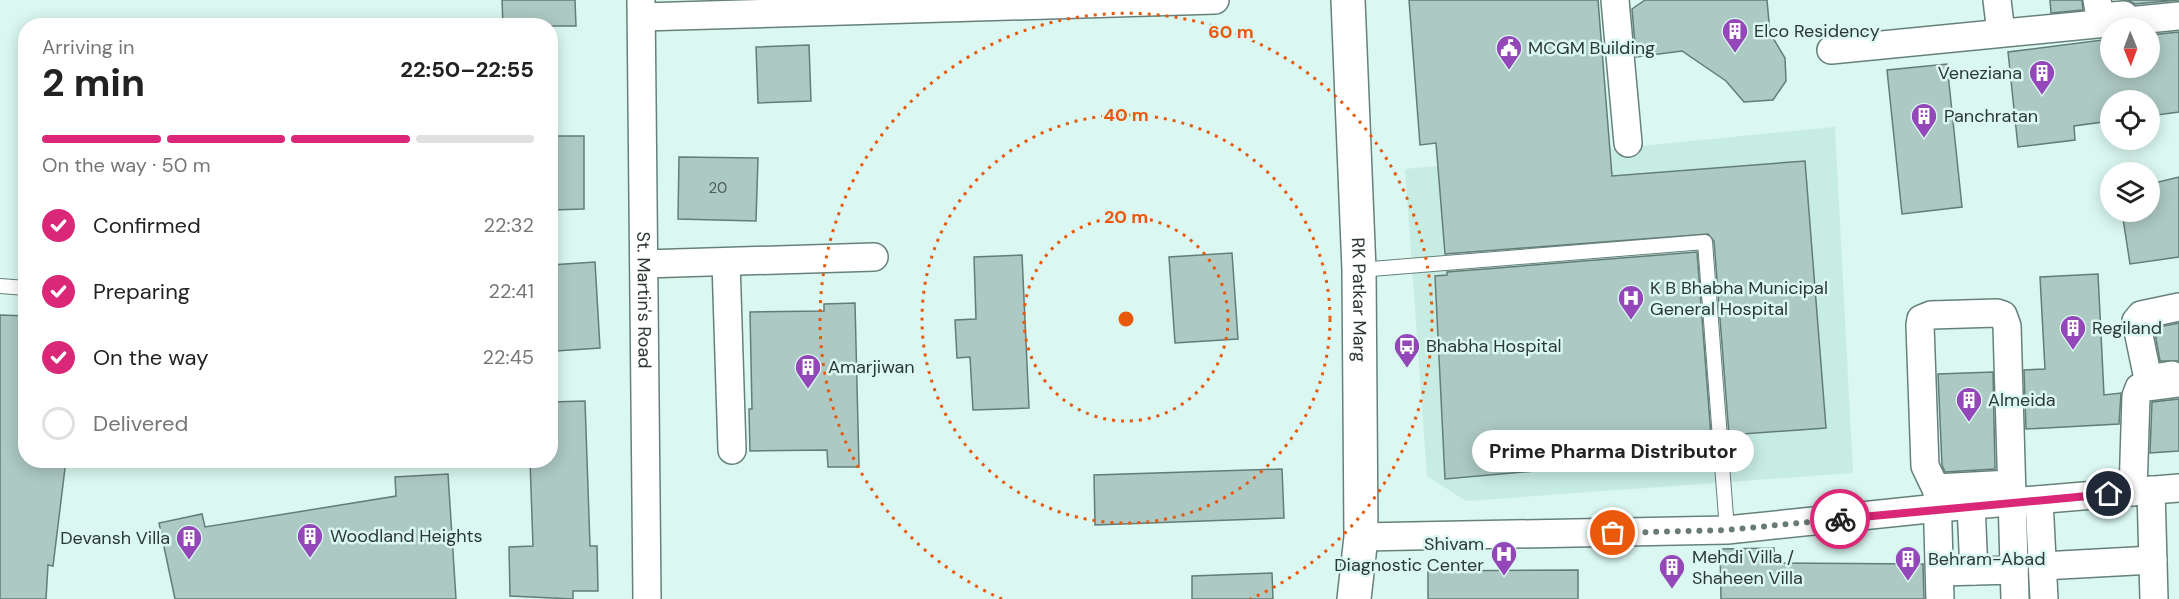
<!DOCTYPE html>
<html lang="en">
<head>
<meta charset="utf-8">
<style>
	body { margin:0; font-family:"DM Sans",sans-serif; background:#f2f2f2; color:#222; height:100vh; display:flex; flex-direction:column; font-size:22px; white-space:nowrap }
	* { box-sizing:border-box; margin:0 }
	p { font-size:20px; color:#767676 }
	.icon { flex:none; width:33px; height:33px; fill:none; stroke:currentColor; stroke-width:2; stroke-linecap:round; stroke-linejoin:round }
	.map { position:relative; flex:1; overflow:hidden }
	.side { position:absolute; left:18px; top:18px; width:540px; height:450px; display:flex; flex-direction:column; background:#fff; border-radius:24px; box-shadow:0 3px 15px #0003 }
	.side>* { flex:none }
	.needle { width:39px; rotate:179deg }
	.fabs { position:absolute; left:2100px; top:18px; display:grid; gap:12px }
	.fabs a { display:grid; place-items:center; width:60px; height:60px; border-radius:50%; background:#fff; box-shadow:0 3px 15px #0003; font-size:30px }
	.pin { position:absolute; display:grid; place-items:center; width:51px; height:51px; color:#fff; margin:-26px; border:3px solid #fff; border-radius:50%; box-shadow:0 2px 6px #0007 }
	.courier { position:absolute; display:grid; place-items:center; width:60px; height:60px; margin:-30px; border:4px solid #db2777; border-radius:50%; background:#fff; color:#222; box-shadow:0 2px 8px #0007 }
	.bubble { position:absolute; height:42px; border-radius:21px; background:#fff; box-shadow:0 3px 15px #0003; font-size:20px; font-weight:700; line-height:42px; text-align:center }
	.head em { font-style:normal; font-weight:700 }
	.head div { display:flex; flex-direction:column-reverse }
	.head { display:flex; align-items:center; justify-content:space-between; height:102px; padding:0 24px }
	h1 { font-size:39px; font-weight:700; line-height:45px }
	.bar { display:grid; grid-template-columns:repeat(4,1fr); gap:9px 6px; align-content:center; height:72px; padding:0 24px }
	.bar i { height:8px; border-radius:4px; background:#e0e0e0 }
	.bar .selected { background:#db2777 }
	.bar p { grid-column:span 4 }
	ol { padding:0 24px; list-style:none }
	li { display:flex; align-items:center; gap:18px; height:66px }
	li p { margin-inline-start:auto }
	li .icon { padding:6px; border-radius:50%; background:#db2777; color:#fff; stroke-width:4 }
	li:last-child { color:#767676 }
	li i { width:33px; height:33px; border:3px solid #e0e0e0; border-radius:50% }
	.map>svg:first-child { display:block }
</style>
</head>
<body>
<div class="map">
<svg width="2179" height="599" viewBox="0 0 2179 599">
	<rect width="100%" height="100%" fill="#daf7f1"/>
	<path fill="#c6ece3" d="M1835 127 1853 473 1466 501 1427 476 1405 169Z"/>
	<path fill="#adc9c4" stroke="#637d78" stroke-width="1.5" d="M502 0H575L576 26H503Z
		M1409 0H1598L1612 176 1805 161 1826 428 1729 435 1714 241 1708 234 1445 254 1436 143 1420 145Z
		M1645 0H1767L1770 33 1785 58 1786 81 1773 100 1744 102 1726 81 1682 51 1636 57 1632 9Z
		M2050 0H2082L2083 10 2051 13Z
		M2127 0H2179L2135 4Z
		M2179 32V112L2150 116V100H2110V121L2074 126 2075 140 2018 147 2008 52 2110 39V68H2150V35Z
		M809 45 811 101 758 103 756 47Z
		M1947 64 1962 207 1902 214 1887 70Z
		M550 136H584V209L550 210Z
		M679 157 758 158 756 221 678 219Z
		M2179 177V257L2130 264 2122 212H2150V184Z
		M1697 252 1711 436 1704 437 1706 456 1445 479 1435 276 1447 275V272Z
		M1232 253 1238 339 1175 343 1169 257Z
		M1022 255 1029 408 973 410 970 357 957 358 955 320 976 319 974 257Z
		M595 262 600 348 556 351 555 338H550V265Z
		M2098 274 2104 395 2121 393 2119 424 2026 429 2024 370 2045 369 2040 277Z
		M855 303 859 467H828L827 450 750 451 749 409H752L750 312 824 311V304Z
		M0 315 26 316V460H66L53 566 48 565 46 599H0Z
		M2179 323V361H2160L2154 328Z
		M1993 372 1995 469 1945 472 1942 465 1938 374Z
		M2179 399V451L2150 453 2152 402Z
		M585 401 590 546H597L598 591H573V599L510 596 509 547 533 546 530 460H550V402Z
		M1282 469 1284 518 1095 525 1094 475Z
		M448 474 456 599H175L159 523 202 514 205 527 396 496 395 477Z
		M1774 548 1775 563 1923 564 1924 599H1721L1720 549Z
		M1578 570V599H1428V571Z
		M1272 573 1273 599H1192V576Z"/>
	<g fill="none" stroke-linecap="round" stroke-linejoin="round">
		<g stroke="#66817b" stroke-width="16">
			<path id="service" d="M1359 270 1705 242 1727 530
				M0 286 26 288"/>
		</g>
		<g stroke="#66817b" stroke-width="30">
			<g id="minor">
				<path id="s1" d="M641 0 647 599"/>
				<path d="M1615 0 1628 143"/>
				<path d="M1997 0 2001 33"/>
				<path d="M2097 0 2100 17 2124 15"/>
				<path d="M642 17 1215 0"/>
				<path d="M1831 50 2179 16"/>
				<path d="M726 262 732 450"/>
				<path d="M644 264 874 257"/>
				<path d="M2172 375 2148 379 2136 321 2141 315 2179 307"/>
				<path d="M1936 488 2011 484"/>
				<path d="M2151 490 2154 599"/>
				<path d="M2133 492 2136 396 2139 388 2179 383"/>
				<path d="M2039 500 2044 599"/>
				<path d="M1971 505 1974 571"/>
				<path d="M1361 537 1727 530 1938 508 2179 488"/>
				<path d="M2042 566 2153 560"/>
				<path d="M1940 572 2014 570"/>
				<path d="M1940 599 1937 491 1925 466 1920 325 1921 319 1931 315 1997 313 2003 315 2007 326 2015 599"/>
			</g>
		</g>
		<g stroke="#66817b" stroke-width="36">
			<g id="tertiary">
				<path id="s2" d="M1348 0 1359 270 1361 537 1354 599"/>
			</g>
		</g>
		<use href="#service" stroke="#fff" stroke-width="14"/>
		<use href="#minor" stroke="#fff" stroke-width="27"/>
		<use href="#tertiary" stroke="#fff" stroke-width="33"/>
	</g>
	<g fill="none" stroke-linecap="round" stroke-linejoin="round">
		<path stroke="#697b77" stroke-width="6" stroke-dasharray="0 10.8" d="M1613 533 1727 530 1840 519"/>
		<path stroke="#db2777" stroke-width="8" d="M1840 519 2109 494"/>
	</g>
	<g fill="none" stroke="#e8590c" stroke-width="3" stroke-dasharray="3 6">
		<circle cx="1126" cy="319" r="102"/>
		<circle cx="1126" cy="319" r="204"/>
		<path d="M1002 599A306 306 0 1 1 1250 599"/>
	</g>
	<defs>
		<g id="building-pin" transform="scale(1.35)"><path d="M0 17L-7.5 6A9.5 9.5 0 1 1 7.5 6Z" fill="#9347b8" stroke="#daf7f1"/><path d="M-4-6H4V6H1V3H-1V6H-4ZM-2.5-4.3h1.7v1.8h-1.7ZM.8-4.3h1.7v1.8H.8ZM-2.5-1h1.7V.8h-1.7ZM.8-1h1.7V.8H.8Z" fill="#fff"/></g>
		<g id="civic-pin" transform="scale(1.35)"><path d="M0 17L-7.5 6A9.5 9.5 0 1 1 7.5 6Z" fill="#9347b8" stroke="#daf7f1"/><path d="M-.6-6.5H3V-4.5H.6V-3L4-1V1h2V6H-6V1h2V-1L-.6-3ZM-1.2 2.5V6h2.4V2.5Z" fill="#fff"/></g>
		<g id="hospital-pin" transform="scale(1.35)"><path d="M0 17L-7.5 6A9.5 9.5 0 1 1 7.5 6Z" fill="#9347b8" stroke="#daf7f1"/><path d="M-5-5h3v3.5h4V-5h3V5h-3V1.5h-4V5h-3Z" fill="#fff"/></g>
		<g id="bus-pin" transform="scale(1.35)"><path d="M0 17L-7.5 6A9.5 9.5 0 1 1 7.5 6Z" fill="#9347b8" stroke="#daf7f1"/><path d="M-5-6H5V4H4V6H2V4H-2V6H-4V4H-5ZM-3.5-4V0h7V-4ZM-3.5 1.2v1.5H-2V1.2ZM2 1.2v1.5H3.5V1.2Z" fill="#fff"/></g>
	</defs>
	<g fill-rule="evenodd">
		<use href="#building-pin" x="1735" y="31"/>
		<use href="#civic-pin" x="1509" y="48"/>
		<use href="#building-pin" x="2042" y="73"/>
		<use href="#building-pin" x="1924" y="116"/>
		<use href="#hospital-pin" x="1631" y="298"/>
		<use href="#building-pin" x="2073" y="328"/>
		<use href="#bus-pin" x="1407" y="346"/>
		<use href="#building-pin" x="808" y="367"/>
		<use href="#building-pin" x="1969" y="400"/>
		<use href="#building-pin" x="310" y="536"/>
		<use href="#building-pin" x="189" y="538"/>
		<use href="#hospital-pin" x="1504" y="554"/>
		<use href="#building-pin" x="1908" y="559"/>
		<use href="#building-pin" x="1672" y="567"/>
	</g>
	<g text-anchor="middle" stroke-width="5" stroke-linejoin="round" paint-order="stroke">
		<g font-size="15" fill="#4c5c59">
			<text x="718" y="193">20</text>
		</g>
		<g font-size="18" fill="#2c3835" stroke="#daf7f1" text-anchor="start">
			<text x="1754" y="37">Elco Residency</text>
			<text x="1528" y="54">MCGM Building</text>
			<text x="2022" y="79" text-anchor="end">Veneziana</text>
			<text x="1944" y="122">Panchratan</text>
			<text x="1650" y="294">K B Bhabha Municipal<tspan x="1650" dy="21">General Hospital</tspan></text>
			<text x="2092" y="334">Regiland</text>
			<text x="1426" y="352">Bhabha Hospital</text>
			<text x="828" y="373">Amarjiwan</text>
			<text x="1988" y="406">Almeida</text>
			<text x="330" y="542">Woodland Heights</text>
			<text x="170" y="544" text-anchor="end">Devansh Villa</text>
			<text x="1484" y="550" text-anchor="end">Shivam<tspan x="1484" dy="21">Diagnostic Center</tspan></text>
			<text x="1692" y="563">Mehdi Villa /<tspan x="1692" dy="21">Shaheen Villa</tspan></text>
			<text x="1928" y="565">Behram-Abad</text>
		</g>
		<g font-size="18" fill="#2c3835" stroke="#daf7f1">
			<text dy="6" stroke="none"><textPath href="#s1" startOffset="300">St. Martin's Road</textPath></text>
			<text dy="6" stroke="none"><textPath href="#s2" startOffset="300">RK Patkar Marg</textPath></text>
		</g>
	</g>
	<circle cx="1126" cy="319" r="9" fill="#e8590c" stroke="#daf7f1" stroke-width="3"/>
	<g font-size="18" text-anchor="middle" font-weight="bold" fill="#e8590c" stroke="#daf7f1" stroke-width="5" stroke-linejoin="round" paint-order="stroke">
		<text x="1231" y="38">60 m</text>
		<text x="1126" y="121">40 m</text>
		<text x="1126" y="223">20 m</text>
	</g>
</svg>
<div class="fabs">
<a><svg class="needle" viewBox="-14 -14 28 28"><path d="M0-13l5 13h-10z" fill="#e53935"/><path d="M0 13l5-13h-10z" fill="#767676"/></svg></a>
<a><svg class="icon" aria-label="locate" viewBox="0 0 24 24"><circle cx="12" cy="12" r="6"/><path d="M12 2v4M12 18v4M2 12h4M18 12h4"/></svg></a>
<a><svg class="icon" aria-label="layers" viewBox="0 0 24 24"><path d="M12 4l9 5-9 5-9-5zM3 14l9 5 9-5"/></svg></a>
</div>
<div class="pin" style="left:1613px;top:533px;background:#ea580c"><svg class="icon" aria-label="bag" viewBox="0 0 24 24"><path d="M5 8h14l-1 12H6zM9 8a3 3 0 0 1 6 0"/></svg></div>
<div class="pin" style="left:2109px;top:494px;background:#1f2937"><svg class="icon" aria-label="home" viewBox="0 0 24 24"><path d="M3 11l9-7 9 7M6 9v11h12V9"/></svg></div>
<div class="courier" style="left:1840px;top:519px"><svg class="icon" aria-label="bike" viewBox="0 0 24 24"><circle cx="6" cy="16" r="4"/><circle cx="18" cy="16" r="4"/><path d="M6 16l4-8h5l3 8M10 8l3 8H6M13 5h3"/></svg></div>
<div class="bubble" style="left:1472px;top:430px;width:282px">Prime Pharma Distributor</div>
<section class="side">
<div class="head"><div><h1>2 min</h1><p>Arriving in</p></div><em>22:50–22:55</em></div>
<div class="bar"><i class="selected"></i><i class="selected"></i><i class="selected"></i><i></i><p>On the way · 50 m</p></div>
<ol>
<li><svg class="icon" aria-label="check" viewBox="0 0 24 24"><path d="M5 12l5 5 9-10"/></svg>Confirmed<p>22:32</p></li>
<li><svg class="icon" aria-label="check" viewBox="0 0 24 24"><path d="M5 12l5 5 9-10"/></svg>Preparing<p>22:41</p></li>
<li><svg class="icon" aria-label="check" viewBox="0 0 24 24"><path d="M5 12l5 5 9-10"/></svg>On the way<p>22:45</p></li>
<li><i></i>Delivered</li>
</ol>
</section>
</div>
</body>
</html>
